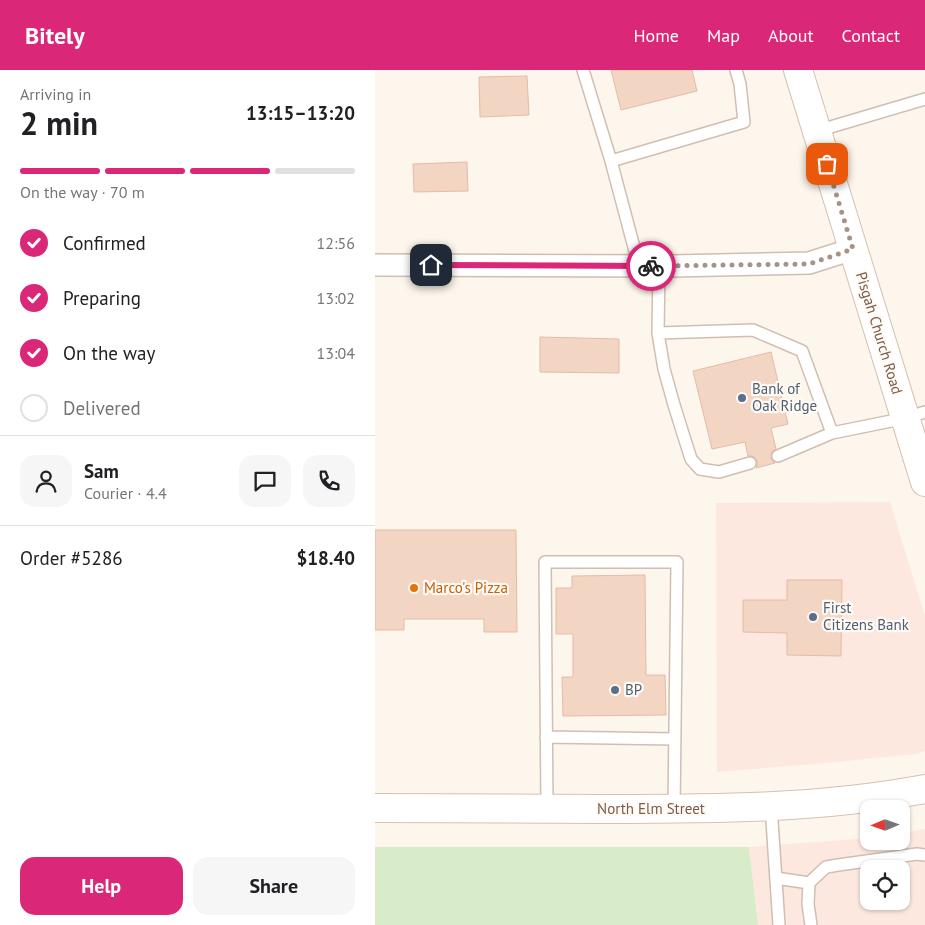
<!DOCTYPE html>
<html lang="en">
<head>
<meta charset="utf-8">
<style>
	body { margin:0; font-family:"PT Sans",sans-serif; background:#f6f6f6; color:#202124; height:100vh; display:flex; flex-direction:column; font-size:19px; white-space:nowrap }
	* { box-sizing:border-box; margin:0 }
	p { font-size:16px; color:#757577 }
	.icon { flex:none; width:28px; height:28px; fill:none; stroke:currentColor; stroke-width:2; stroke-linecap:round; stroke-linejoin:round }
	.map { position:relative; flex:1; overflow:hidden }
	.sheet { display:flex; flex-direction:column; background:#fff; width:375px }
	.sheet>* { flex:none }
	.needle { width:32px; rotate:268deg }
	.buttons { position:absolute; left:485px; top:730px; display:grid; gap:10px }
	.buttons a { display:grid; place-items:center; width:50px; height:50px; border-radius:10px; background:#fff; box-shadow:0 1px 4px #0004; font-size:25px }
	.pin { position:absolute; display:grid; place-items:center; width:42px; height:42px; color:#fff; margin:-21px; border-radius:10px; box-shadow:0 2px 8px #0006 }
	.courier { position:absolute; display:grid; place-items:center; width:50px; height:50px; margin:-25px; border:4px solid #db2777; border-radius:50%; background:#fff; color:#222; box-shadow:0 1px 6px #0007 }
	.headline em { font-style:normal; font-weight:700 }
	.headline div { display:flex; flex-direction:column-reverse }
	.headline { display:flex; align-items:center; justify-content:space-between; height:85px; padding:0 20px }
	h1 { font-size:32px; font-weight:700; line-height:38px }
	.bar { display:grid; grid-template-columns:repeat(4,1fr); gap:8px 5px; align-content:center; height:60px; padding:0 20px }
	.bar i { height:6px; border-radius:4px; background:#e0e0e0 }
	.bar .active { background:#db2777 }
	.bar p { grid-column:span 4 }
	.line { display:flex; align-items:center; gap:12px; padding:0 20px; border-top:1px solid #e0e0e0 }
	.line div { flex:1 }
	.round { display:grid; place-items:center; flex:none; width:52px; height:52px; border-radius:15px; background:#f6f6f6 }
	ol { padding:0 20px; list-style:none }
	li { display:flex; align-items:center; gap:15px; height:55px }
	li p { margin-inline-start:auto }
	li .icon { padding:5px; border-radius:50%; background:#db2777; color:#fff; stroke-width:4 }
	li:last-child { color:#757577 }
	li i { width:28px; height:28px; border:2px solid #e0e0e0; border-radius:50% }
	.action { display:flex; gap:10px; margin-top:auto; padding:10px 20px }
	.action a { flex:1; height:58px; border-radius:15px; background:#db2777; color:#fff; font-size:20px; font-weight:700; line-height:58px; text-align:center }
	.action a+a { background:#f6f6f6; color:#202124 }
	header { display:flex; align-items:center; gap:30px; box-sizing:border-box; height:70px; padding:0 25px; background:#db2777; color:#fff }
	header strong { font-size:24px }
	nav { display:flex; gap:28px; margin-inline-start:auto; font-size:18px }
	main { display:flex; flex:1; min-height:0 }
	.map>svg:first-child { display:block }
</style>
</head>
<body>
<header>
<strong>Bitely</strong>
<nav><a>Home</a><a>Map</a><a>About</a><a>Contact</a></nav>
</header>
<main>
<section class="sheet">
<div class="headline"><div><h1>2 min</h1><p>Arriving in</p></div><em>13:15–13:20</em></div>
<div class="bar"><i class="active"></i><i class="active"></i><i class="active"></i><i></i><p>On the way · 70 m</p></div>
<ol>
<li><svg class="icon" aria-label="check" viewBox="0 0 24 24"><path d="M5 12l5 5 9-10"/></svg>Confirmed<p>12:56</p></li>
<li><svg class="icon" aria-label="check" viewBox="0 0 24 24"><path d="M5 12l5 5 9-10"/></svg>Preparing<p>13:02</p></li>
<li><svg class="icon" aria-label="check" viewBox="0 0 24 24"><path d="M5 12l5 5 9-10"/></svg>On the way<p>13:04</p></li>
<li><i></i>Delivered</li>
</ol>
<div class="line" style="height:90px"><a class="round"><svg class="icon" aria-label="person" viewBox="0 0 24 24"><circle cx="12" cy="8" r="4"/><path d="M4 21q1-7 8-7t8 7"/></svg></a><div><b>Sam</b><p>Courier · 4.4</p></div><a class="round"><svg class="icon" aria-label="chat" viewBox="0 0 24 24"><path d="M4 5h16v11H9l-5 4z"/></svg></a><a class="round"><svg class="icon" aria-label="phone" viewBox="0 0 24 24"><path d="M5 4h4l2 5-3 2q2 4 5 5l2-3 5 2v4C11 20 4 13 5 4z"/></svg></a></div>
<div class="line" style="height:65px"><div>Order #5286</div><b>$18.40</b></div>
<div class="action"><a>Help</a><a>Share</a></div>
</section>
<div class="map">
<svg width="550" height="855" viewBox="0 0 550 855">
	<rect width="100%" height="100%" fill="#fdf6ec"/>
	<path fill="#fde8e0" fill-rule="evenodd" d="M515 432 550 546V681L541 684 441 694 342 702 341 433Z
		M550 759V855H383L374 777 494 768V771H526V763ZM494 799H526V831H494Z"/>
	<path fill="#d8ecc9" d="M0 777H374L383 855H0Z"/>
	<path fill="#f3d5c3" stroke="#e6bba3" d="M236 0H317L322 21 246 40Z
		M152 6 154 45 105 47 104 7Z
		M92 92 93 121 39 122 38 94Z
		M165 267 244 269V303L165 302Z
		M396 282 413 354 396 358 401 379 397 381 396 386V389L400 393 381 398 382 394V390L377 386H373L370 372 337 379 318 301Z
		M0 460H141L142 562H109V549H29V560H0Z
		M270 505 271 605H290L291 645 188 646 187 607H198V564H181V518H197V506Z
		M412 510H467L466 586 412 585V563L368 562V530H412Z"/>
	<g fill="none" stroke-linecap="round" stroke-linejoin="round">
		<g stroke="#d1beb0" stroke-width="14">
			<path id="lane" d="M208 0 236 91 264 196
				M442 61 550 29
				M236 91 369 52 365 14 361 0
				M284 196 283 263 378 260 427 281 457 363 531 348 550 342
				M283 263 289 299 299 335 316 389 325 399 344 402 375 393
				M403 386 457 363
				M171 667 300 669
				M396 736 404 855
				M172 738 170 492H302L299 739
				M401 808 434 813
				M436 855 433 834 434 813 451 797 463 795 542 784 550 785"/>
		</g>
		<g stroke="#d1beb0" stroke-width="24">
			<path id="street" d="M0 195 298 196 434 193 478 179"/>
		</g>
		<g stroke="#d6c0b0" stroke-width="30">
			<path id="secondary" d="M423 0 550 412
				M0 738C76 738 152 738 228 739 336 739 444 739 550 719"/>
		</g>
		<use href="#lane" stroke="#fff" stroke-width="11"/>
		<use href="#street" stroke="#fff" stroke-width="21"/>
		<use href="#secondary" stroke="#fff" stroke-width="28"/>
	</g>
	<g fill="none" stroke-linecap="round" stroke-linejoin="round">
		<path stroke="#a89285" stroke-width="5" stroke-dasharray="0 9" d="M276 196 434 194 478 179 452 94"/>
		<path stroke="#db2777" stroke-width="6" d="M56 195 276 196"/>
	</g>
	<g fill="#5c6f8a" stroke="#fffaf3" stroke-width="2">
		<circle cx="367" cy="328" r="5"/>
		<circle cx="438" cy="547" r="5"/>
		<circle cx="240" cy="620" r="5"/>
	</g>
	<circle fill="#e8710a" stroke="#fffaf3" stroke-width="2" cx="39" cy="518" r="5"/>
	<g text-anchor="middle" stroke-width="4.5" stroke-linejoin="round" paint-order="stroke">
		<g font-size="15" fill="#7a5c4d" stroke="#fffaf3">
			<text transform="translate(504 263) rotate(73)" y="5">Pisgah Church Road</text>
			<text x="276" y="744">North Elm Street</text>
		</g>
		<g font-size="15" fill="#4e5e75" stroke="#fffaf3" text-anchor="start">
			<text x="377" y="324">Bank of<tspan x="377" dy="17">Oak Ridge</tspan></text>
			<text x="448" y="543">First<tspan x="448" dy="17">Citizens Bank</tspan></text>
			<text x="250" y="625">BP</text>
		</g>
		<g font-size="15" fill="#c56008" stroke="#fffaf3" text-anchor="start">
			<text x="49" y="523">Marco's Pizza</text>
		</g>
	</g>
</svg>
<div class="buttons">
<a><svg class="needle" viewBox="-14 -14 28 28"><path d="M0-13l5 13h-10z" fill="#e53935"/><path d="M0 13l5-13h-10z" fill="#757577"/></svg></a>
<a><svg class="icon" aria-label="locate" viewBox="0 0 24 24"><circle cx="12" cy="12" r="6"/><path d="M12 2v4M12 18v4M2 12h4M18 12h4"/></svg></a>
</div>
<div class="pin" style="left:452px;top:94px;background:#ea580c"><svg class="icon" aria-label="bag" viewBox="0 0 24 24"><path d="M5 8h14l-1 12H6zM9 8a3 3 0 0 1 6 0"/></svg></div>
<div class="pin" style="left:56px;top:195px;background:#1f2937"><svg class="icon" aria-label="home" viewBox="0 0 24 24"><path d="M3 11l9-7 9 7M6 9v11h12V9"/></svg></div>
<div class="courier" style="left:276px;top:196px"><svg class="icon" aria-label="bike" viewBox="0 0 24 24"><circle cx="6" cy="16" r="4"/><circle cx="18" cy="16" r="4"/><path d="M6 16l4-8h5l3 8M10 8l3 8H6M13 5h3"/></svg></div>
</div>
</main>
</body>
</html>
